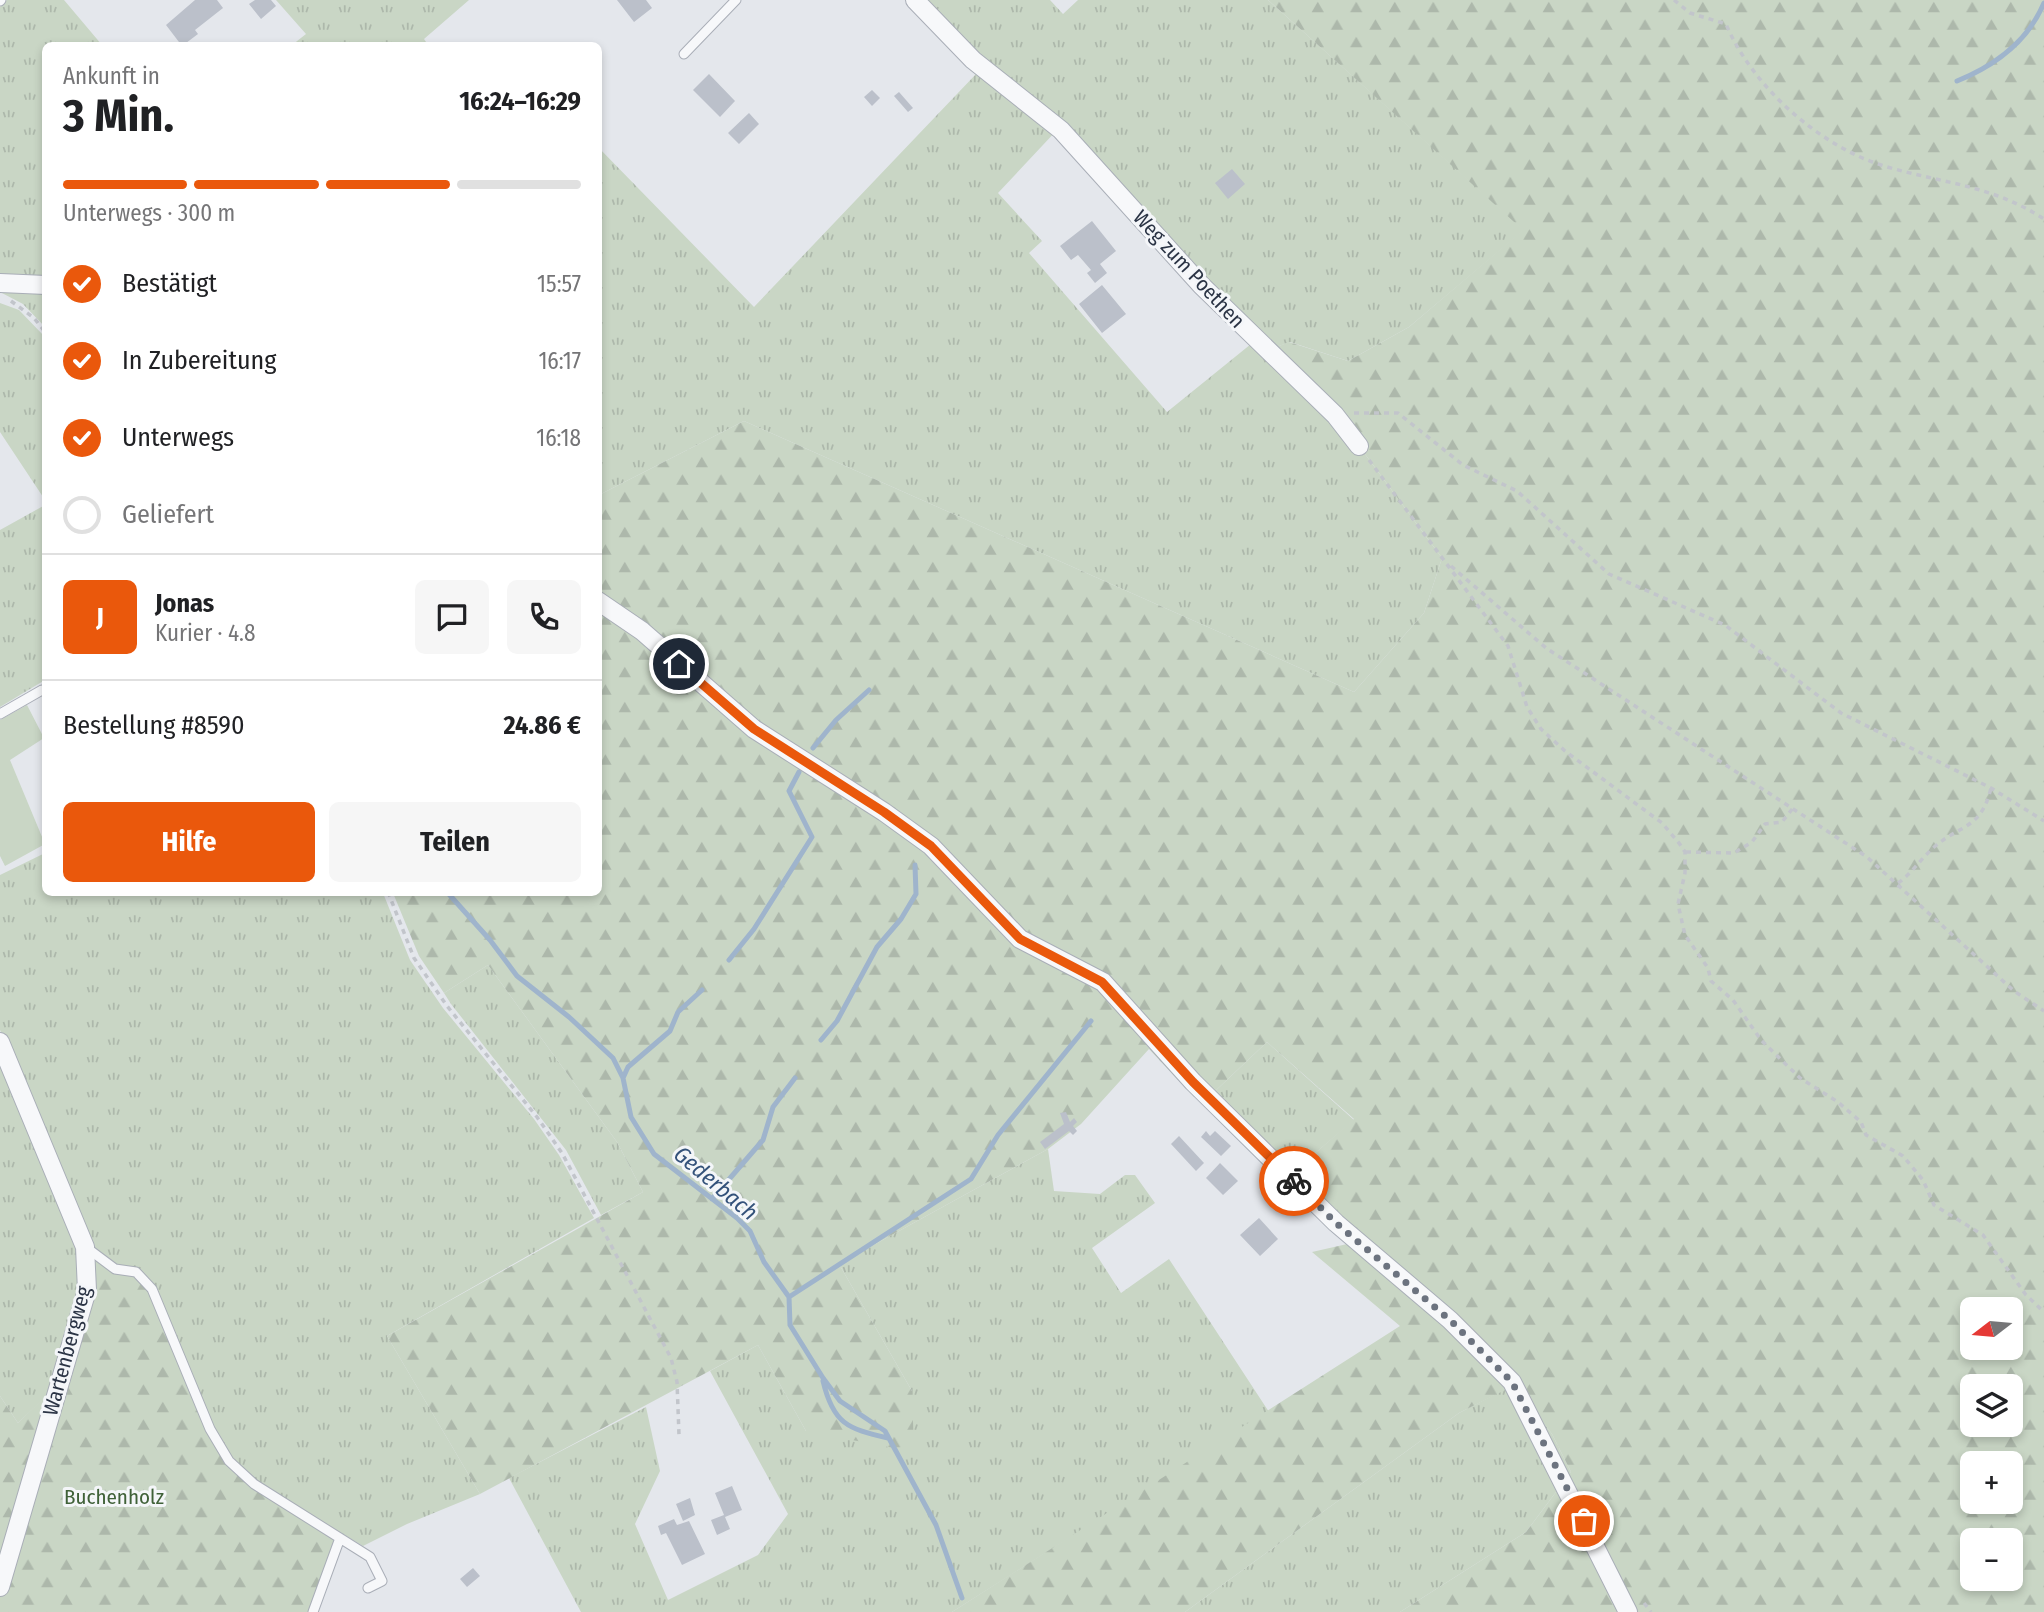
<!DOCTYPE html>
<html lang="de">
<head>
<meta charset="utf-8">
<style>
	body { margin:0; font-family:"Fira Sans Condensed",sans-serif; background:#f6f6f6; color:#202124; height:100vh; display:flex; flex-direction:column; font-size:26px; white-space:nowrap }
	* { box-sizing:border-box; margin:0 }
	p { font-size:23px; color:#757577 }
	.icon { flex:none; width:38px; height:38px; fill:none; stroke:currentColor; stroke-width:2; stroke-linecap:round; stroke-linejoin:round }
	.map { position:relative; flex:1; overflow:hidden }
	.drawer { position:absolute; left:42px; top:42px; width:560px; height:854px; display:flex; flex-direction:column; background:#fff; border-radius:10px; box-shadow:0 4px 10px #0003 }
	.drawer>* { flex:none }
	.needle { width:46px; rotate:254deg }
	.tools { position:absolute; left:1960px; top:1297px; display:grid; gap:14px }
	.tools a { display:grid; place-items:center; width:63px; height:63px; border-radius:10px; background:#fff; box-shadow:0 4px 10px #0003; font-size:35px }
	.pin { position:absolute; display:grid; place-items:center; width:60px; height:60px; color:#fff; margin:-30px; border:4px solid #fff; border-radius:50%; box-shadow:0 2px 7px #0007 }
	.courier { position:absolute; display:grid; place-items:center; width:70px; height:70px; margin:-35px; border:5px solid #ea580c; border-radius:50%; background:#fff; color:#222; box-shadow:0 2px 9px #0007 }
	.headline em { font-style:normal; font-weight:700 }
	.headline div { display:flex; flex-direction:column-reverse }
	.headline { display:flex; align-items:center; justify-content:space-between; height:119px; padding:0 21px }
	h1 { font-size:46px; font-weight:700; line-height:52px }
	.bar { display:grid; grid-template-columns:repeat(4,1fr); gap:10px 7px; align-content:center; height:84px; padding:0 21px }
	.bar i { height:9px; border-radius:5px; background:#e0e0e0 }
	.bar .on { background:#ea580c }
	.bar p { grid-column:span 4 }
	.line { display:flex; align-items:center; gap:18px; padding:0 21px; border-top:2px solid #e0e0e0 }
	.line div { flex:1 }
	.round { display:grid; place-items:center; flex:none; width:74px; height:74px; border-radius:10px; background:#f6f6f6 }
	ol { padding:0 21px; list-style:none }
	li { display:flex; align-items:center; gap:21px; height:77px }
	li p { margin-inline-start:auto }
	li .icon { padding:7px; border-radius:50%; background:#ea580c; color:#fff; stroke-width:4 }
	li:last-child { color:#757577 }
	li i { width:38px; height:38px; border:4px solid #e0e0e0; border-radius:50% }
	.button { display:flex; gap:14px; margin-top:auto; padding:14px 21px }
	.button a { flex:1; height:80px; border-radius:10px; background:#ea580c; color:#fff; font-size:28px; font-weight:700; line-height:80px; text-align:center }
	.button a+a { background:#f6f6f6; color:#202124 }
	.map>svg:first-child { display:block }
</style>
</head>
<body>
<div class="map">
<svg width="2044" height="1612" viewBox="0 0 2044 1612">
	<defs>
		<pattern id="grass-tufts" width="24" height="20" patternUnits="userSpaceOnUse" patternTransform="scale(1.75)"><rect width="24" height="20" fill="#c9d6c5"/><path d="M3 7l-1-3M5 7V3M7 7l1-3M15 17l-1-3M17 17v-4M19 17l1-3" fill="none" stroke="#adb8ab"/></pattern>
		<pattern id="forest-firs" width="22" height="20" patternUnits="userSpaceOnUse" patternTransform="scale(1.75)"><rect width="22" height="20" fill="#c9d6c5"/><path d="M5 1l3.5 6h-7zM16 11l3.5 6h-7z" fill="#adb8ab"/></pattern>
	</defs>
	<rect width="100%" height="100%" fill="#e4e7ec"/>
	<path fill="url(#grass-tufts)" d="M7 0H64L102 45 46 46 45 283 0 282V7Z
		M276 0H469L424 39 429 46 292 45 306 34Z
		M923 0H1050L1063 14 1078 0H1268L1524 230 1409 327 1348 361 1290 342 1274 348 1207 280 1099 158 1064 123 963 41Z
		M977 73 1057 130 998 193 1042 241 1029 253 1167 412 1251 344 1359 446 1442 558 1424 613 1354 692 744 421 599 495 598 147 754 307Z
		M0 292H45V327L23 304Z
		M0 303 19 310 45 337V500L0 432Z
		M45 505V680L0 707V530Z
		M45 853 46 892 383 893 410 960 443 1008 534 1119 559 1155 594 1218 387 1336 480 1494 407 1524 363 1546C321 1520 267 1497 234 1460 190 1410 184 1320 138 1268L115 1266 92 1248 0 1030V875Z
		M488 965 617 1142 643 1192 601 1215 566 1150 451 1004 444 993Z
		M1267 1042 1354 1120 1313 1155 1318 1199 1211 1095Z
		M0 1054 81 1248 83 1290 56 1387 18 1423 0 1396Z
		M1048 1149 1054 1191 1100 1194 1125 1175H1135L1155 1203 1092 1248 1121 1293 1169 1259 1269 1412 952 1612H581L509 1478 646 1407 660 1471 635 1524 668 1600 758 1555 788 1514 710 1371 758 1345 806 1431 912 1391 839 1264Z
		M1515 1384 1552 1434 1571 1472 1526 1532 1400 1612H1185L1459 1413Z"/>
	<path fill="url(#forest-firs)" fill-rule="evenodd" d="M1268 0H2044V1612H1400L1526 1532 1571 1472 1552 1434 1515 1385 1459 1413 1185 1612H952L1400 1326 1312 1252 1356 1242 1318 1199 1313 1155 1354 1119 1267 1042 1211 1095 1194 1097 1149 1049 1081 1124 1048 1149 839 1264 912 1391 914 1452 806 1431 758 1345 480 1494 387 1336 643 1192 617 1142 488 965 444 993 419 956 393 893 598 892 599 495 744 421 1354 692 1424 613 1442 558 1359 446 1274 348 1289 342 1348 361 1409 327 1523 230ZM1972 1309H2011V1348H1972ZM1972 1386H2011V1424H1972ZM1972 1463H2011V1502H1972ZM1972 1540H2011V1578H1972Z
		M90 1257 115 1273 134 1275 149 1291 226 1462 338 1540 309 1612H0V1396L18 1423 69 1373Z"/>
	<path fill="#c9d6c5" d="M27 705 44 738 10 760 45 844 5 866 0 856V720Z"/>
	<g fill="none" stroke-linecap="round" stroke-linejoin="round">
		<path stroke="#9fb4cc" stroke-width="5" d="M1957 81C1994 66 2028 41 2044 3
			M813 748 836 720 869 690
			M447 892 490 940 517 976 569 1017 613 1058 623 1078 631 1117 654 1154 737 1218 750 1231 764 1262 789 1297 790 1325 823 1378 840 1401 885 1431 936 1525 962 1598
			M729 960 754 929 812 837 789 791 799 772
			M821 1040 837 1021 877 947 901 919 916 894 915 865
			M623 1078 628 1067 670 1031 678 1012 702 990
			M712 1199 763 1140 773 1107 795 1078
			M789 1297 971 1179 998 1135 1091 1021
			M823 1381C833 1423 847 1429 888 1438"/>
	</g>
	<path fill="#bbc0ca" d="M195 0H217L223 8 195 30 198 34 182 46 166 25Z
		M255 0H271L276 6 261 19 249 4Z
		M617 0H646L652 8 634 22Z
		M709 74 735 101 720 117 693 90Z
		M872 90 880 98 872 106 864 97Z
		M899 92 913 108 908 112 894 96Z
		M749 113 759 124 739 144 728 133Z
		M1232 169 1245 184 1228 199 1215 183Z
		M1092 221 1116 251 1100 264 1107 273 1095 283 1087 273 1091 270 1078 255 1071 260 1060 246Z
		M1102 285 1126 314 1102 333 1079 304Z
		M1066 1112 1070 1122 1074 1118 1077 1122 1073 1126 1077 1131 1073 1135 1069 1131 1045 1149 1040 1142 1064 1124 1060 1113Z
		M1206 1131 1210 1136 1215 1131 1231 1146 1221 1156 1201 1137Z
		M1179 1136 1204 1163 1196 1171 1171 1144Z
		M1220 1163 1238 1181 1223 1195 1206 1178Z
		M1259 1218 1278 1239 1260 1256 1240 1235Z
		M732 1486 742 1510 725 1517 730 1529 717 1535 711 1520 724 1515 715 1493Z
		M690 1498 695 1515 683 1521 676 1504Z
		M674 1519 677 1525 689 1521 705 1554 682 1565 666 1533 661 1535 658 1526Z
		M473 1568 480 1576 467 1587 460 1579Z"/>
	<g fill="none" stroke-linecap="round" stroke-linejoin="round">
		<g stroke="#a9aeb7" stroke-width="11">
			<path id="service" d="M0 1 1 0
				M684 54 736 0
				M0 714 42 690
				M87 1248 115 1269 136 1272 152 1289 210 1429 229 1461 254 1484 370 1557 382 1581 368 1588
				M313 1612 340 1538"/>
		</g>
		<g stroke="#a9aeb7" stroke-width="20">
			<path id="minor" d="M915 0 973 60 1061 130 1201 285 1335 415 1359 446
				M0 283 46 285
				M598 601 642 631 754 729 884 812 931 846 1020 939 1103 982 1193 1082 1336 1223 1450 1320 1512 1382 1628 1612
				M0 1042 85 1247 87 1290 0 1587"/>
		</g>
		<path stroke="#c2c5cb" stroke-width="3.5" stroke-dasharray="5 5" stroke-linecap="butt" d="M1674 0 1690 13 1726 24C1752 86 1819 146 1884 166 1941 183 1992 185 2044 219
			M11 301 34 318 46 333
			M1354 413H1398L1463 465 1517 491 1609 574 1725 625 1841 713 1991 788 2044 821
			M1369 460 1508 646 1527 707 1541 729 1565 751 1662 823 1679 843 1685 852V873L1678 904 1685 935 1708 968 1711 981 1733 1000 1761 1040 1800 1078 1838 1102 1861 1122 1866 1135 1903 1156 1923 1180 1934 1205 1983 1235 2026 1295 2044 1312
			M1451 566 1546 648 1867 857 2014 991 2044 1011
			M1686 852 1734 853 1752 842 1765 824 1782 822 1793 808
			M1898 883C1911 874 1921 859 1933 848 1960 824 1981 830 1991 788
			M388 892 414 958 447 1006 537 1117 562 1153 671 1358 677 1382 679 1435
			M1644 1603 1651 1612"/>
		<use href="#service" stroke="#f7f8fa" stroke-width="9"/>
		<use href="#minor" stroke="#f7f8fa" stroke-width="18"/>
	</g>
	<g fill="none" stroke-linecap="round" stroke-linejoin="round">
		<path stroke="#6c737f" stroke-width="7" stroke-dasharray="0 12.6" d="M1294 1181 1336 1223 1450 1320 1512 1382 1584 1521"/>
		<path stroke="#ea580c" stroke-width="9" d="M679 664 754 729 884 812 931 846 1020 939 1102 982 1193 1082 1294 1181"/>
	</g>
	<g text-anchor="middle" stroke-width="6" stroke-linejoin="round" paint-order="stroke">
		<g font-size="21" fill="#2b3445" stroke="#f4f6f9">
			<text transform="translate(1189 269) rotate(47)" y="7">Weg zum Poethen</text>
			<text transform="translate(67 1351) rotate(-75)" y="7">Wartenbergweg</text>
		</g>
		<g font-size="21" fill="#3f6138" stroke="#f4f6f9">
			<text x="114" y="1504">Buchenholz</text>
		</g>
		<g font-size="23" font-style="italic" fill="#34527a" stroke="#f4f6f9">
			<text transform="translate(716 1183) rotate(40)" y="8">Gederbach</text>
		</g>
	</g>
</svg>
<div class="tools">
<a><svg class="needle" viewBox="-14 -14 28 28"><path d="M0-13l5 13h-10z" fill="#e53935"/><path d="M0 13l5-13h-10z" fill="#757577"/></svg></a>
<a><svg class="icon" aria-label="layers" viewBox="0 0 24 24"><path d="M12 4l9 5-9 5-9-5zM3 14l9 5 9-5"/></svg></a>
<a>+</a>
<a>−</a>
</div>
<div class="pin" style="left:1584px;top:1521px;background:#ea580c"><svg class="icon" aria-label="bag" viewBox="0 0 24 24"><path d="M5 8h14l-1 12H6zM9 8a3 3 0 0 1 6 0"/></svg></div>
<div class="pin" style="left:679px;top:664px;background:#1f2937"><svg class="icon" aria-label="home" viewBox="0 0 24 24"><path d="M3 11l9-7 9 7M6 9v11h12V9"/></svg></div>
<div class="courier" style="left:1294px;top:1181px"><svg class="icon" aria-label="bike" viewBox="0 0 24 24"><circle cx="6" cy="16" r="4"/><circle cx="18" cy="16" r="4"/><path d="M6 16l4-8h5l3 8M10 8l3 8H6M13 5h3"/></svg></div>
<section class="drawer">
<div class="headline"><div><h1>3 Min.</h1><p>Ankunft in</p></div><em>16:24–16:29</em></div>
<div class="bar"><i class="on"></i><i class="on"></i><i class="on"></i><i></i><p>Unterwegs · 300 m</p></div>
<ol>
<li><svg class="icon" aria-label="check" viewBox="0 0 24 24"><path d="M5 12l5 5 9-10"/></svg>Bestätigt<p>15:57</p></li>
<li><svg class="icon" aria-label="check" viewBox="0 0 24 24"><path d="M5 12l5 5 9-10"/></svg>In Zubereitung<p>16:17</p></li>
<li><svg class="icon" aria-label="check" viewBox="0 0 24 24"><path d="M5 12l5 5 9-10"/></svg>Unterwegs<p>16:18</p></li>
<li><i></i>Geliefert</li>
</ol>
<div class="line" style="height:126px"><b class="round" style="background:#ea580c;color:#fff">J</b><div><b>Jonas</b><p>Kurier · 4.8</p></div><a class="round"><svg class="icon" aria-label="chat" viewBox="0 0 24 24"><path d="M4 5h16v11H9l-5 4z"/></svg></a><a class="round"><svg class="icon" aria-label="phone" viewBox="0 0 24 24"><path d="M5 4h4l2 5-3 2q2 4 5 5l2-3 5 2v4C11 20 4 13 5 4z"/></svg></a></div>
<div class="line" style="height:91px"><div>Bestellung #8590</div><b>24.86 €</b></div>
<div class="button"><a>Hilfe</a><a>Teilen</a></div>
</section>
</div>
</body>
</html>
